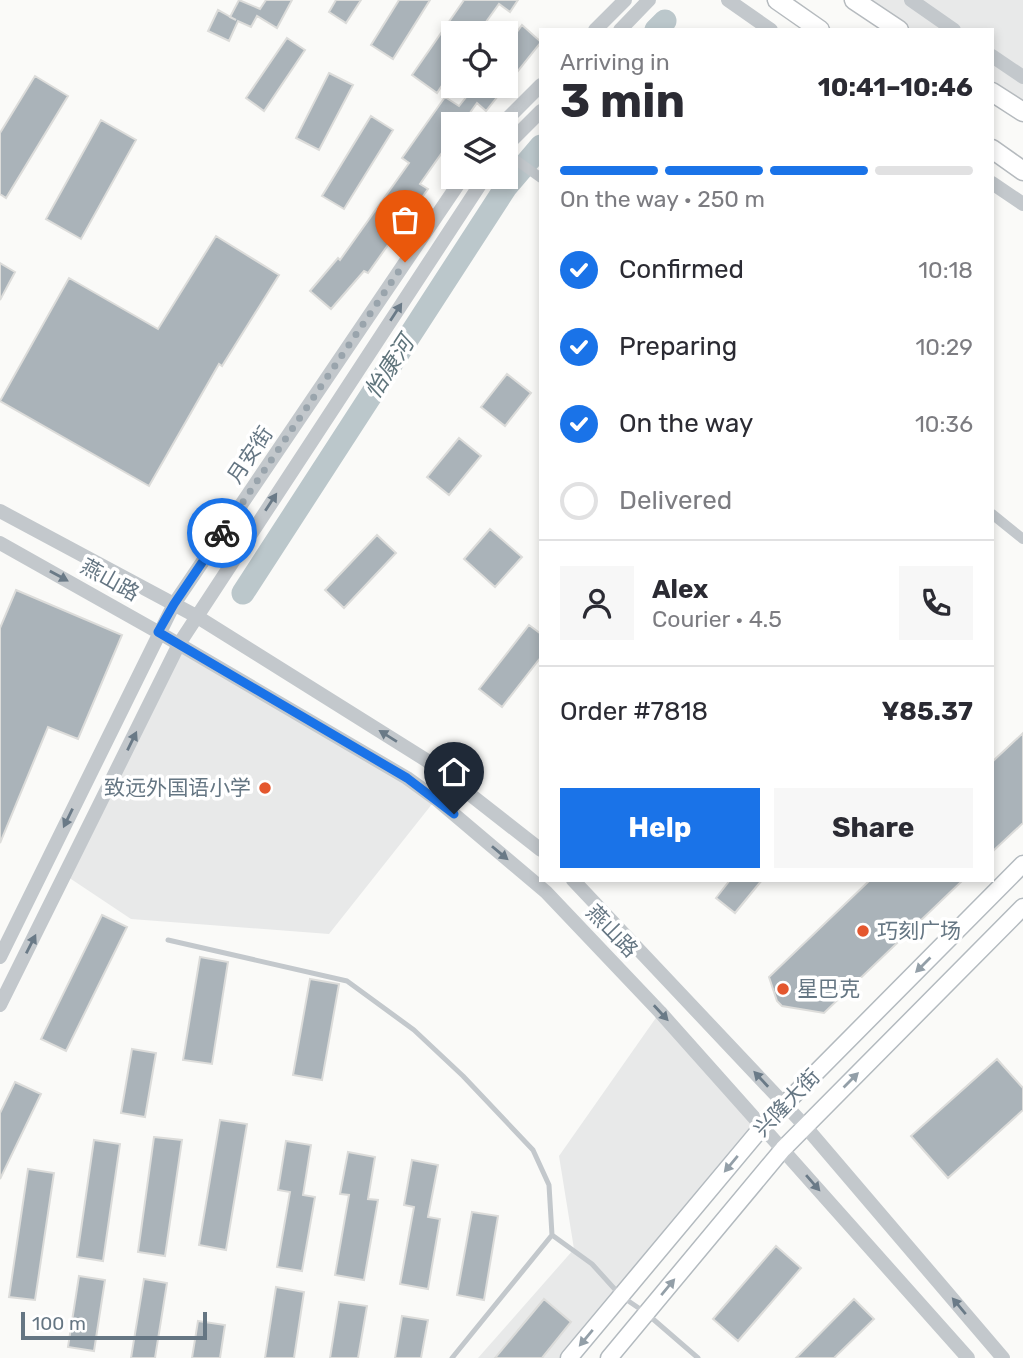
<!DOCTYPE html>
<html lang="en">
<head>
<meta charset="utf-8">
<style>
	body { margin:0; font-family:Rubik,"Noto Sans SC",sans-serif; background:#f7f7f7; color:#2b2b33; height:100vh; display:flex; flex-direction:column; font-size:26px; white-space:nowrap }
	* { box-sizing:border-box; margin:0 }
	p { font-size:23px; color:#7c7c81 }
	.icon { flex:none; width:38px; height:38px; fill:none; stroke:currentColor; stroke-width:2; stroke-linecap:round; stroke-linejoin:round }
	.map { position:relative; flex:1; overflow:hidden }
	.sheet { position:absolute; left:539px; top:28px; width:455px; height:854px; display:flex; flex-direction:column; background:#fff; border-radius:0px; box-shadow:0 4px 10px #0003 }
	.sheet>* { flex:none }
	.buttons { position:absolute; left:441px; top:21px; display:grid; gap:14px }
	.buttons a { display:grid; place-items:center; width:77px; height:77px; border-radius:0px; background:#fff; box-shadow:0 4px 10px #0003; font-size:35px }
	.scale { position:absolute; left:21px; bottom:18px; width:186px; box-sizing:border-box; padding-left:7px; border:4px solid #657683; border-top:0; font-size:19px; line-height:24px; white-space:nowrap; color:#657683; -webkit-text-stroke:5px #fff; paint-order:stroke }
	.pin { position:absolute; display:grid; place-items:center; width:60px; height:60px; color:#fff; margin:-72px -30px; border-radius:50% 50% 50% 0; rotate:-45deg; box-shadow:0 0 7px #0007 }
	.pin .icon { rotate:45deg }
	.courier { position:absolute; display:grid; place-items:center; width:70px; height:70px; margin:-35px; border:5px solid #1a73e8; border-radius:50%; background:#fff; color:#222; box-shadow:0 2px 9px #0007 }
	.summary em { font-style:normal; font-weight:700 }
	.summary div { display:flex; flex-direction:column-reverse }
	.summary { display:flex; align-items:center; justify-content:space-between; height:119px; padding:0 21px }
	h1 { font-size:46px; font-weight:700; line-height:52px }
	.bar { display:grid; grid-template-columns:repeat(4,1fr); gap:10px 7px; align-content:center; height:84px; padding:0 21px }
	.bar i { height:9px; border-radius:5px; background:#e1e1e2 }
	.bar .active { background:#1a73e8 }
	.bar p { grid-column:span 4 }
	.line { display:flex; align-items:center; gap:18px; padding:0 21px; border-top:2px solid #e1e1e2 }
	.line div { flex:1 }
	.round { display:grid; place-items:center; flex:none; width:74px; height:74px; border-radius:0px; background:#f7f7f7 }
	ol { padding:0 21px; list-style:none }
	li { display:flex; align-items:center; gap:21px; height:77px }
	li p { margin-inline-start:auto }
	li .icon { padding:7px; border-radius:50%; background:#1a73e8; color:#fff; stroke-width:4 }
	li:last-child { color:#7c7c81 }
	li i { width:38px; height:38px; border:4px solid #e1e1e2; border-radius:50% }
	.primary-button { display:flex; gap:14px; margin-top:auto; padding:14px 21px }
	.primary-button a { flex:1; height:80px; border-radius:0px; background:#1a73e8; color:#fff; font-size:28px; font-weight:700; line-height:80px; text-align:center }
	.primary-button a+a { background:#f7f7f7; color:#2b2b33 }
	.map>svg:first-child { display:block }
</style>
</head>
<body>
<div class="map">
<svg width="1023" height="1358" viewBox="0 0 1023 1358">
	<rect width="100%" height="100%" fill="#fafaf8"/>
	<path fill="#e8e9e9" d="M854 0H1023V112L992 92V30H899Z
		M179 644 436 799 329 934 131 919 65 875Z
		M660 1012 763 1126 569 1358H478L574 1249 559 1156Z"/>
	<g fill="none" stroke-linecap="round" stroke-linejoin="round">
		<path stroke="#bbc7cb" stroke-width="23" d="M656 30 665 21
			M243 593 506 187 541 146"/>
	</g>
	<path fill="#aab3b9" stroke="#dcdcda" stroke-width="2" d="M239 0 260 9 266 0H292L277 28 257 16 251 27 238 21 229 41 208 31 218 10 236 20 230 17Z
		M336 0H361L346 23 329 12Z
		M399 0H430L393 59 371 45Z
		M464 0H518L510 12 499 4 478 33H453V69L437 93 412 75Z
		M522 25 541 42 486 111 477 103 462 124H453V137L420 184 428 189 368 273 364 271 331 309 310 291 338 258 340 260 409 163 402 158 445 97 459 106 475 86H506V47Z
		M287 38 305 50 264 111 246 98Z
		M329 73 353 85 319 150 296 138Z
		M35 76 68 96 6 198 0 194V133Z
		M371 116 393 130 344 209 322 196Z
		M101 120 136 140 81 239 46 219Z
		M216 236 279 275 222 366 219 364 149 486 0 401 69 278 158 329Z
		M0 263 15 272 0 300Z
		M507 374 531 393 505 426 481 407Z
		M459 438 481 456 449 495 427 477Z
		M490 529 522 557 495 587 464 559Z
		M377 535 396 553 344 608 325 590Z
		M16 590 122 635 78 739 48 727 0 843V628Z
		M529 625 541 634V657L502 707 479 689Z
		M1023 733V823L992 852V762Z
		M730 880H762L735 913 716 898Z
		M870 880H963L824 1013 782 1006 777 1001 769 977Z
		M102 915 127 927 66 1051 41 1039Z
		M200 957 228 962 212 1064 183 1060Z
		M310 979 339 984 322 1080 293 1075Z
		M132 1049 156 1053 145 1117 121 1113Z
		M997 1059 1023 1088V1110L948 1178 911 1136Z
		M15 1082 41 1094 0 1179V1113Z
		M220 1120 247 1124 226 1250 199 1245Z
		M154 1137 182 1140 165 1256 138 1252Z
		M94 1140 120 1144 103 1261 77 1257Z
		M286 1141 311 1145 303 1195 315 1197 302 1271 277 1267 290 1192 278 1190Z
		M348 1152 375 1157 368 1199 378 1200 364 1280 335 1275 349 1195 340 1194Z
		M412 1160 438 1165 428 1217 440 1219 428 1289 400 1284 414 1207 404 1205Z
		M28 1169 54 1173 35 1300 9 1297Z
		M472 1212 498 1216 484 1300 457 1295Z
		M776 1246 801 1268 738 1341 713 1319Z
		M79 1276 105 1280 94 1351 68 1347Z
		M144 1279 167 1283 155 1358H131Z
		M276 1287 304 1292 294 1358H265Z
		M544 1299 571 1322 542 1358H495Z
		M854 1299 874 1319 834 1358H796Z
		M339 1302 367 1306 358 1358H330Z
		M402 1316 428 1320 421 1358H395Z
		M198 1321 225 1325 220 1358H192Z"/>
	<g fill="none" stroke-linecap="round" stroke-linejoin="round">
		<g stroke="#b3babf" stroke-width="19">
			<path id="secondary" d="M569 1358 763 1126 1023 864
				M609 1358 783 1149 1023 907"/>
		</g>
		<g stroke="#b5babe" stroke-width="21">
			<path id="primary" d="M777 0 820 30
				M854 0 899 30
				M992 92 1023 112
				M992 149 1023 171"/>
		</g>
		<path stroke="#c3c8cc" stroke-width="5" d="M168 940 347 981 414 1030 463 1076 533 1150 549 1185 552 1235 452 1358
			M552 1235 592 1264 621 1296 646 1313 698 1358"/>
		<path stroke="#c3c8cc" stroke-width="10" d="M506 153 541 178
			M992 514 1023 539"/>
		<path stroke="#c3c8cc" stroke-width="14" d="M728 0 771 30
			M911 0 954 30
			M595 30 625 0
			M620 30 649 0
			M992 56 1023 77
			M502 124 541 85
			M506 146 541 111
			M992 183 1023 204
			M0 511 196 616 426 760 541 850
			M0 543 158 632 407 778 436 799 546 892 660 1012 968 1358
			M573 880 805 1126 1003 1358
			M0 957 174 604 463 177
			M0 1005 179 644 485 177"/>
		<use href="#secondary" stroke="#fff" stroke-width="16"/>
		<use href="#primary" stroke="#fff" stroke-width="18"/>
	</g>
	<defs><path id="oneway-solid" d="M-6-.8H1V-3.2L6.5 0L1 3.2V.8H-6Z" transform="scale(1.75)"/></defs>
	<g fill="#6a7a87">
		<use href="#oneway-solid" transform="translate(396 312) rotate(-57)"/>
		<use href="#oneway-solid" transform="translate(271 502) rotate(-57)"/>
		<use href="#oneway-solid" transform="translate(59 576) rotate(29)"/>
		<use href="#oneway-solid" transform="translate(388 736) rotate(-148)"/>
		<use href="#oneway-solid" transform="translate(132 741) rotate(-64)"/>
		<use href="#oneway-solid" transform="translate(68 818) rotate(116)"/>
		<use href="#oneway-solid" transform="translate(500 853) rotate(40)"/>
		<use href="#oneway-solid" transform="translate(31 944) rotate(-63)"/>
		<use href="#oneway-solid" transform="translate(661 1013) rotate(47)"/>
		<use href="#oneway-solid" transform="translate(761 1079) rotate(-133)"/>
		<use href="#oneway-solid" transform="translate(813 1183) rotate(49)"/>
		<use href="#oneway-solid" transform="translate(959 1306) rotate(-130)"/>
	</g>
	<g fill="#939fa8">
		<use href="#oneway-solid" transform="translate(923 965) rotate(135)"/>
		<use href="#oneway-solid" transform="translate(851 1080) rotate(-45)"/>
		<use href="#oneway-solid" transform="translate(731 1164) rotate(130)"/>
		<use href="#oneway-solid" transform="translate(668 1287) rotate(-50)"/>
		<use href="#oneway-solid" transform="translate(586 1338) rotate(130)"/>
	</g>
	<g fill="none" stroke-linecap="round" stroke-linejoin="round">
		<path stroke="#99a4ac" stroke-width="7" stroke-dasharray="0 12.6" d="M222 533 405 262"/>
		<path stroke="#1a73e8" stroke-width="9" d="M222 533 174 604 158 632 407 778 454 814"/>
	</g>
	<g fill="#e4572e" stroke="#fff" stroke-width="2.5">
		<circle cx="265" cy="788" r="7"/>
		<circle cx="863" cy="931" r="7"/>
		<circle cx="783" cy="989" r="7"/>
	</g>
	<g text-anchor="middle" stroke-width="7" stroke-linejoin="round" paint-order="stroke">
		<g font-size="21" fill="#657683" stroke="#fff">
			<text transform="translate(250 455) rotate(-56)" y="7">月安街</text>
			<text transform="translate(110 580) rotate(29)" y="7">燕山路</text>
			<text transform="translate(612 931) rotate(46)" y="7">燕山路</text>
			<text transform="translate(787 1103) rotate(-46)" y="7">兴隆大街</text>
		</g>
		<g font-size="21" fill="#657683" stroke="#fff" text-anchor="start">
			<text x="251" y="795" text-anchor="end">致远外国语小学</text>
			<text x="877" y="938">巧刻广场</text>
			<text x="797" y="996">星巴克</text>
		</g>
		<g font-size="23" font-style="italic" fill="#60757c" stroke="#fff">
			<text transform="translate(389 367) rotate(-57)" y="8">怡康河</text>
		</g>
	</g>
</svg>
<div class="buttons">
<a><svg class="icon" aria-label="locate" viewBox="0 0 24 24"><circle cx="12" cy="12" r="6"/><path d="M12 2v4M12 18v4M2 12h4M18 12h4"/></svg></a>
<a><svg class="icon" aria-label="layers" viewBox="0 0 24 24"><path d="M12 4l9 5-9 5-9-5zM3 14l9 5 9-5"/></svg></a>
</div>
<div class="scale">100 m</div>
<div class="pin" style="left:405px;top:262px;background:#ea580c"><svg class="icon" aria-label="bag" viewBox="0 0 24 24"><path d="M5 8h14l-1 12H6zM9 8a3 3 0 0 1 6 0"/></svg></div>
<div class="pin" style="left:454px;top:814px;background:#1f2937"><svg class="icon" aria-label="home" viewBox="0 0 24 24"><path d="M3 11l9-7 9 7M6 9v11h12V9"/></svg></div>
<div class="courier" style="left:222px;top:533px"><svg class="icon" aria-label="bike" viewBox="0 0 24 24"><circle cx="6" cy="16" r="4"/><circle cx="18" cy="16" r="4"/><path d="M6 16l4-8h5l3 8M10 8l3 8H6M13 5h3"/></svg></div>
<section class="sheet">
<div class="summary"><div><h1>3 min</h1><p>Arriving in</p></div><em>10:41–10:46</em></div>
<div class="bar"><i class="active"></i><i class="active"></i><i class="active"></i><i></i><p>On the way · 250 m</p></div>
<ol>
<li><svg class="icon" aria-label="check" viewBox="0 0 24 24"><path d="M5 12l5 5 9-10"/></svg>Confirmed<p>10:18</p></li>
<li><svg class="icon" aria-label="check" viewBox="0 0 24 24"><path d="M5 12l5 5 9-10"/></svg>Preparing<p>10:29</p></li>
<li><svg class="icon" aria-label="check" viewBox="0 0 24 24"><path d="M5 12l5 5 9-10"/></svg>On the way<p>10:36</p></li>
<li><i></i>Delivered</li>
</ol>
<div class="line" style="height:126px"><a class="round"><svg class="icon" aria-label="person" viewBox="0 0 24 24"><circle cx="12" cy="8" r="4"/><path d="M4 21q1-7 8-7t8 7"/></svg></a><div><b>Alex</b><p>Courier · 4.5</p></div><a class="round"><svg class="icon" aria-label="phone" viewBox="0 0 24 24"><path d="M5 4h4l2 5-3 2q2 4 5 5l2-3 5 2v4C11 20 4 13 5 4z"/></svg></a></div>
<div class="line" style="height:91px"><div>Order #7818</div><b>¥85.37</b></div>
<div class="primary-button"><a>Help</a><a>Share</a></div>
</section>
</div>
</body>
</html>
